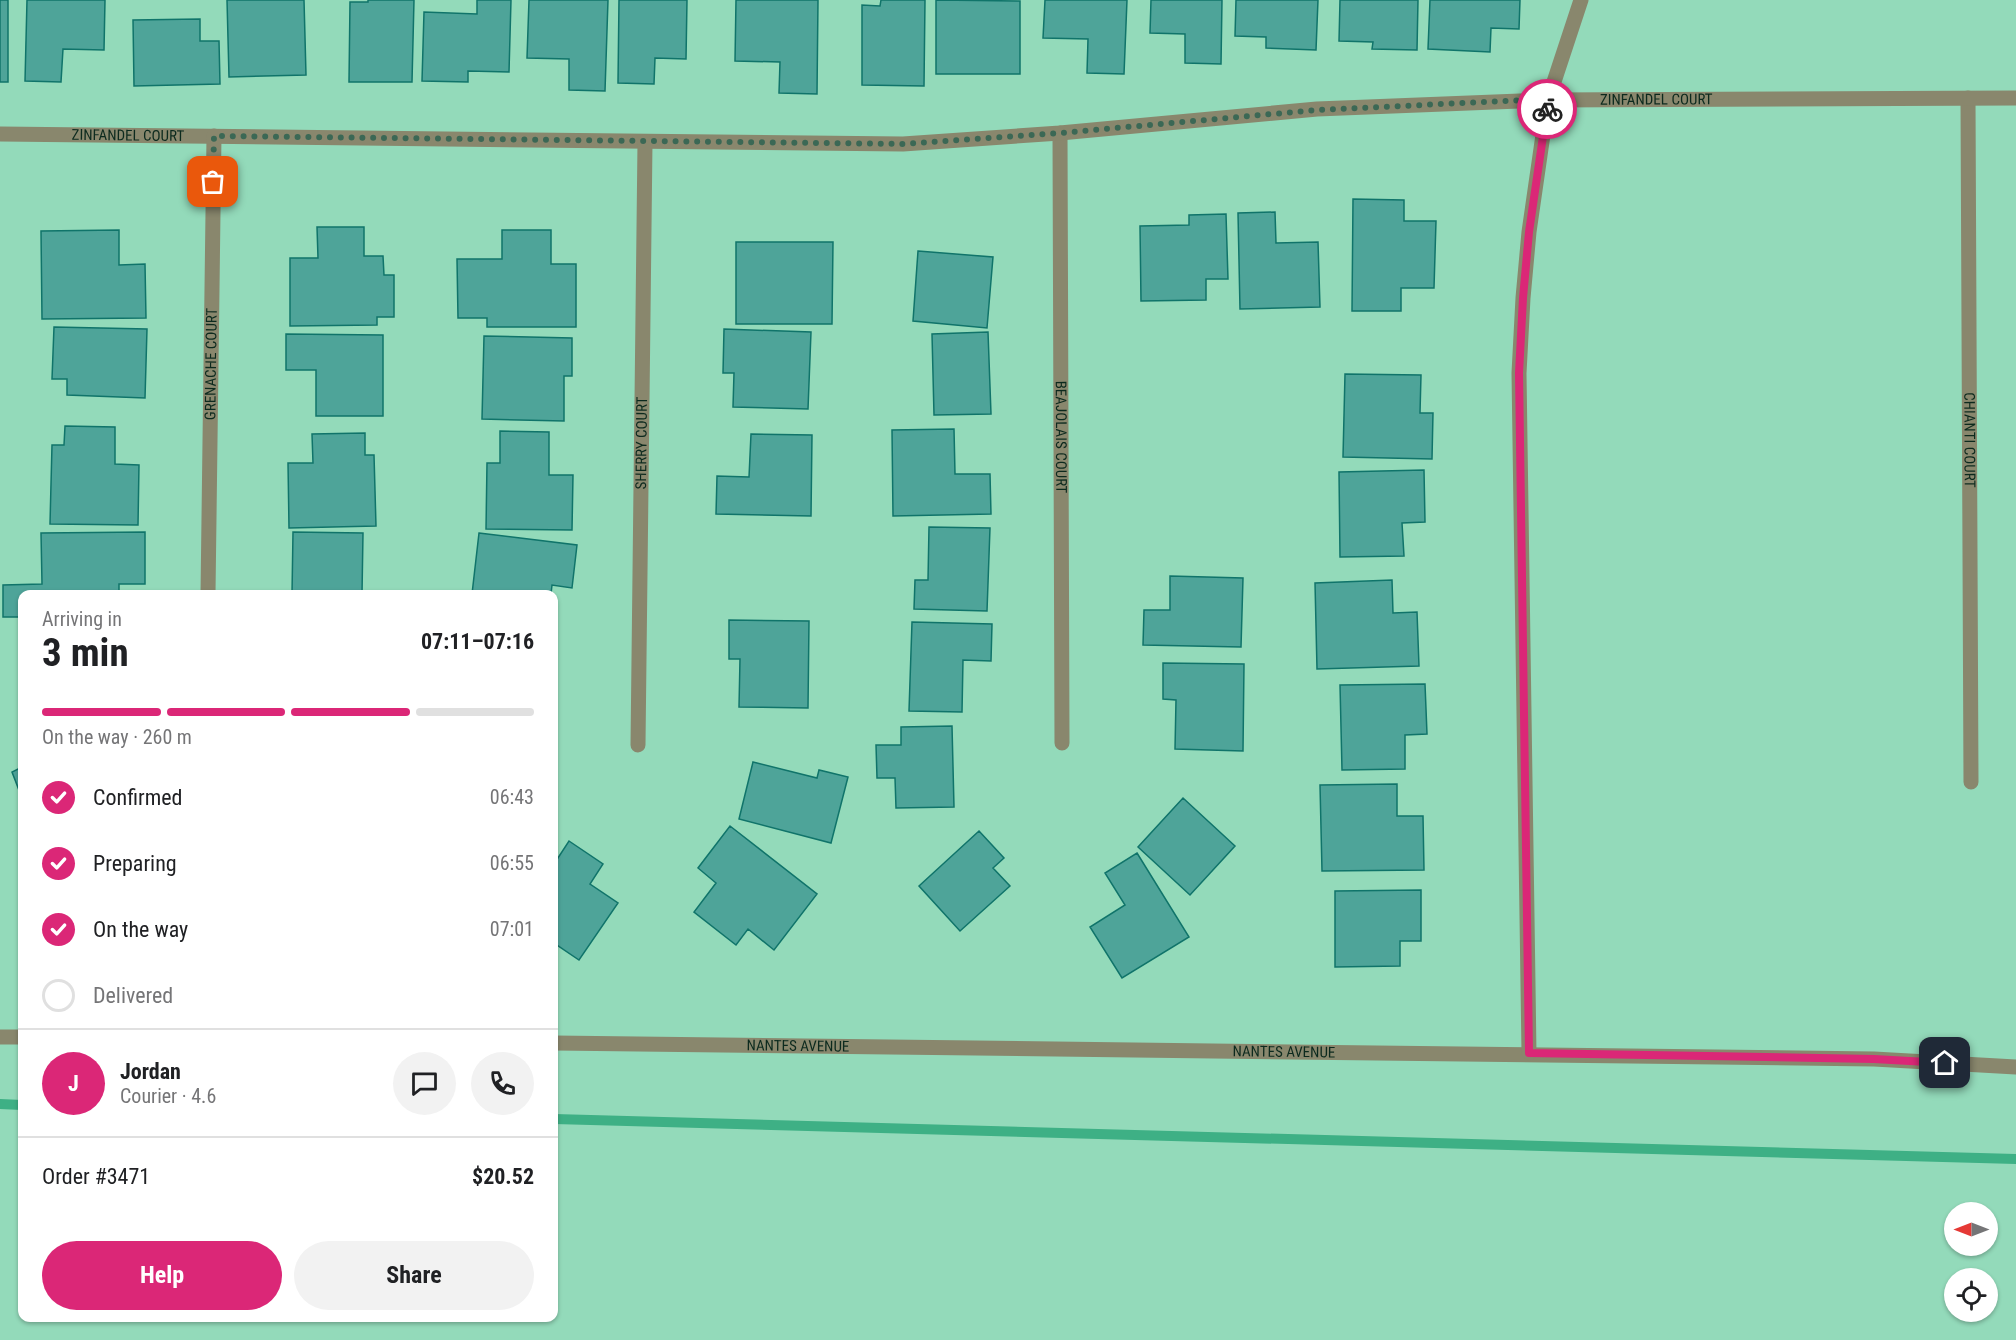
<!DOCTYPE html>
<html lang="en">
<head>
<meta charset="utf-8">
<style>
	body { margin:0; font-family:"Roboto Condensed",sans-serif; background:#f2f2f2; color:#202124; height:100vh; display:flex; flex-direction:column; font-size:22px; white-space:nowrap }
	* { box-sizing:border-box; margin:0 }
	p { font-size:20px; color:#757577 }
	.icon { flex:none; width:33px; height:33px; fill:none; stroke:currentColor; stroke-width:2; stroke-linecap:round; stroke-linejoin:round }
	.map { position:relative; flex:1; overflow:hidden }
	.details { position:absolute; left:18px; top:590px; width:540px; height:732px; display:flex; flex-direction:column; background:#fff; border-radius:12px; box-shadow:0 2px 4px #0004 }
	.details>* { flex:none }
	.needle { width:39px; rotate:270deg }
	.tools { position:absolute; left:1944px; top:1202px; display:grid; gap:12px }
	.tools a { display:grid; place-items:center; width:54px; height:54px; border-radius:50%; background:#fff; box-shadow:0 2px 4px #0004; font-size:30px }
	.pin { position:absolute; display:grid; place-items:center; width:51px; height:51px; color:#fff; margin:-26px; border-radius:12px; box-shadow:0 3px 9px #0006 }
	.courier { position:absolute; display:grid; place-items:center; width:60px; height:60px; margin:-30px; border:4px solid #db2777; border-radius:50%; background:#fff; color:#222; box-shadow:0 2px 8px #0007 }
	.head em { font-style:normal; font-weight:700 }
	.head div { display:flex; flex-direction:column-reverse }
	.head { display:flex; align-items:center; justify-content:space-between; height:102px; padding:0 24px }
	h1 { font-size:39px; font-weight:700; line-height:45px }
	.bar { display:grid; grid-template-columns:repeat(4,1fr); gap:9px 6px; align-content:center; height:72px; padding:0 24px }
	.bar i { height:8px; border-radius:4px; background:#e0e0e0 }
	.bar .current { background:#db2777 }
	.bar p { grid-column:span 4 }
	.line { display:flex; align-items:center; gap:15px; padding:0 24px; border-top:2px solid #e0e0e0 }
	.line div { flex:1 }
	.round { display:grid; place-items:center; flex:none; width:63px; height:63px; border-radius:32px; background:#f2f2f2 }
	ol { padding:0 24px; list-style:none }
	li { display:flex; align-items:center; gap:18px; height:66px }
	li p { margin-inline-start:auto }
	li .icon { padding:6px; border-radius:50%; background:#db2777; color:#fff; stroke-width:4 }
	li:last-child { color:#757577 }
	li i { width:33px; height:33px; border:3px solid #e0e0e0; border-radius:50% }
	.button { display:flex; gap:12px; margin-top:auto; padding:12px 24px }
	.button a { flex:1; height:69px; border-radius:36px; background:#db2777; color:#fff; font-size:24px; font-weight:700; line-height:69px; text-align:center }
	.button a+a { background:#f2f2f2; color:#202124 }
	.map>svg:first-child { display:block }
</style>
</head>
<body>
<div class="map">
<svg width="2016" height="1340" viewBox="0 0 2016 1340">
	<rect width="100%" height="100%" fill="#93daba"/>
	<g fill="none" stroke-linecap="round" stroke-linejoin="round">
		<path stroke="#3eb085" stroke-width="10" d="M0 1104 22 1105
			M554 1119 2016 1159"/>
	</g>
	<path fill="#4ea499" stroke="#10746a" stroke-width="1.5" d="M0 0H8V82H0Z
		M27 0H105L104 50 63 49 61 82 25 81Z
		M227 0H304L306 75 229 77Z
		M368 0H414L412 82H349L350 2H368Z
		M477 0H511L509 72 468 71V82L422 81 424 12 477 14Z
		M529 0H608L605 91 569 90V59L527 58Z
		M619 0H687L686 59 655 58 654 84 618 83Z
		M736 0H818L817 94 779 93 780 62 735 61Z
		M881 0H925L924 86 862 85V5L880 6Z
		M936 0 1020 1V74H936Z
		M1045 0H1127L1124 74 1087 73 1088 39 1043 38Z
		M1151 0H1222L1221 64 1185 63V34L1150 33Z
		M1236 0H1318L1316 50 1266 48V37L1235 36Z
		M1340 0H1418L1417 50 1372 49 1373 42 1339 41Z
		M1430 0H1520L1519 29 1491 28 1490 52 1428 49Z
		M200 19V41H219L220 84 134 86 133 20Z
		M1353 199 1404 200V221H1436L1434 288H1401V311H1352Z
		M1275 212 1276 243 1318 242 1320 307 1240 309 1238 213Z
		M1226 214 1228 279H1206V300L1141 301 1140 226 1189 225V215Z
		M317 227H364V256H383L384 275H394V317H377V325L290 326V258H318Z
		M119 230V265L145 264 146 318 42 319 41 231Z
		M502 230H551V264H576V327H487V318H458L457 259H502Z
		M736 242H833L832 324H736Z
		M918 251 993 257 987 328 913 321Z
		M54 327 147 329 145 398 67 395V379H52Z
		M724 329 811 332 808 409 733 407 734 373H723Z
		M988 332 991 414 934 415 932 334Z
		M286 334 383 335V416H316V370H286Z
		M484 336 572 338V376H564V421L482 419Z
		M1345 374 1421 375 1420 413H1433L1432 459 1343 457Z
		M65 426 115 427V464L139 465 138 525 50 524 52 445H64Z
		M954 429 955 474H990L991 514 893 516 892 430Z
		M500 431 549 432V475H573L572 530 486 529 487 463H500Z
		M365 433V455H374L376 526 289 528 288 463H313L312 434Z
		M751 434 812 435 811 516 716 514 717 476 749 477Z
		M1424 470 1425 522 1402 523 1404 556 1340 557 1339 472Z
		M929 527 990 528 987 611 914 609 915 580H928Z
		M145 532V584H119V594H22V617H3V585L42 584 41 533Z
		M293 532 363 533 362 594H292Z
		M479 533 577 545 572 588 552 585 551 594H472Z
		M1170 576 1243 578 1241 647 1143 645 1144 610H1170Z
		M1392 580 1393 613 1417 612 1419 666 1317 669 1315 583Z
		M729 620 809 621 808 708 739 707 740 659H729Z
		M912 622 992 624 991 661 963 660 962 712 909 711Z
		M1163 663 1244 664 1243 751 1175 749 1176 700 1163 699Z
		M1425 684 1427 734 1405 735V769L1342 770 1340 685Z
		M952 726 954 807 896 808 895 778H877L876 745H901V727Z
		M753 762 817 778 819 770 848 777 831 843 739 819Z
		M22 767V798L12 772Z
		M1397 784V816H1423L1424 870 1322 871 1320 785Z
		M1183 798 1235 846 1190 895 1138 847Z
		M730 826 817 894 774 950 748 929 736 945 694 912 716 883 698 868Z
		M979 831 1004 858 993 868 1010 886 960 931 919 886Z
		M569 841 603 864 590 884 618 903 579 960 554 943V864Z
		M1137 853 1189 937 1122 978 1090 927 1125 905 1105 873Z
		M1421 890V941H1400V966L1335 967V891Z"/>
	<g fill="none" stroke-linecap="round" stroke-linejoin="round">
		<g stroke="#89876d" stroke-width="15">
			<path id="s1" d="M1968 98 1971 782"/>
			<path id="s2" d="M1060 133 1062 743"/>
			<path id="s3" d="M0 134 903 144 1060 133 1317 109 1548 100 2016 98"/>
			<path id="s4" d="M208 594 214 136"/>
			<path id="s5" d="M638 745 645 142"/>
			<path d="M0 1037H22"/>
			<path id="s6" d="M554 1043 1874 1059 2016 1067"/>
			<path d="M1529 1053 1519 373 1523 298 1529 232 1548 100 1581 0"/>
		</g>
	</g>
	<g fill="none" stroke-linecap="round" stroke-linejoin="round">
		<path stroke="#3b6855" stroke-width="6" stroke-dasharray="0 10.8" d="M213 182 214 136 903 144 1060 133 1317 110 1548 99 1547 109"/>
		<path stroke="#db2777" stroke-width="8" d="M1547 109 1529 232 1523 298 1519 373 1529 1053 1874 1059 1945 1063"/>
	</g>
	<g text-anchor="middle" stroke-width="5" stroke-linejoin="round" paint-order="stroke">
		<g font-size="15" fill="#0c2a1e" stroke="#a0e7c7">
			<text dy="5" stroke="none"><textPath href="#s3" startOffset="1658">ZINFANDEL COURT</textPath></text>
			<text dy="5" stroke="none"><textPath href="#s3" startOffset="128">ZINFANDEL COURT</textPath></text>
			<text dy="5" stroke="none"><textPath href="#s4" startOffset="230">GRENACHE COURT</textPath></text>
			<text dy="5" stroke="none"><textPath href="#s2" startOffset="304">BEAJOLAIS COURT</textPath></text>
			<text dy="5" stroke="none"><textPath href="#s1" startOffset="342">CHIANTI COURT</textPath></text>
			<text dy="5" stroke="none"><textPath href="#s5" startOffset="302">SHERRY COURT</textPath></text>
			<text dy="5" stroke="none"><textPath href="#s6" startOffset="244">NANTES AVENUE</textPath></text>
			<text dy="5" stroke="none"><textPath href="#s6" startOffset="730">NANTES AVENUE</textPath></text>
		</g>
	</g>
</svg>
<div class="tools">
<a><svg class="needle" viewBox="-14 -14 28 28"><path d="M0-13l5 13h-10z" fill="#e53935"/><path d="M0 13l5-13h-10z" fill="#757577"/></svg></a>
<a><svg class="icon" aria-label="locate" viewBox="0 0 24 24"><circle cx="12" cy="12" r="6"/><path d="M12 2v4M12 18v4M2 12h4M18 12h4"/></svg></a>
</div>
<div class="pin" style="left:213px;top:182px;background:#ea580c"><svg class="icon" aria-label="bag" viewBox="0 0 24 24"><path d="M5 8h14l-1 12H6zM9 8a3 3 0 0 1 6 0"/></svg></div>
<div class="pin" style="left:1945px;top:1063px;background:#1f2937"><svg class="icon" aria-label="home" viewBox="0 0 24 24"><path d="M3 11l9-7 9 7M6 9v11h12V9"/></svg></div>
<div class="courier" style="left:1547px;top:109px"><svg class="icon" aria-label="bike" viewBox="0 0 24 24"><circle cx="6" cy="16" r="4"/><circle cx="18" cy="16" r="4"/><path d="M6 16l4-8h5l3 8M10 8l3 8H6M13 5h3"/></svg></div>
<section class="details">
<div class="head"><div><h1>3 min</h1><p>Arriving in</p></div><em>07:11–07:16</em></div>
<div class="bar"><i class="current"></i><i class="current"></i><i class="current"></i><i></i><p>On the way · 260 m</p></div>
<ol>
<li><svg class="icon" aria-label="check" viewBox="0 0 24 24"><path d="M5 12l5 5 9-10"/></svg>Confirmed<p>06:43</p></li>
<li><svg class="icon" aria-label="check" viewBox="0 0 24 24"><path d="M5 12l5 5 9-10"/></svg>Preparing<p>06:55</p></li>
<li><svg class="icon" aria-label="check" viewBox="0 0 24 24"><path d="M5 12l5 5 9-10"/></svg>On the way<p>07:01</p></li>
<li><i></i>Delivered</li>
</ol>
<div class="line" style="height:108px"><b class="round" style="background:#db2777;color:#fff">J</b><div><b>Jordan</b><p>Courier · 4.6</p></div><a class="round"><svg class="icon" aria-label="chat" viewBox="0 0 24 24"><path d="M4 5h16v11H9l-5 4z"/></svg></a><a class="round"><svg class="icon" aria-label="phone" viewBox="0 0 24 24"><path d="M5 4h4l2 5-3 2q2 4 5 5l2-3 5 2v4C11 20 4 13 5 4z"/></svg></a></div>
<div class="line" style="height:78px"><div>Order #3471</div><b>$20.52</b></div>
<div class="button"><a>Help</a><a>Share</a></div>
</section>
</div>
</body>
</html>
